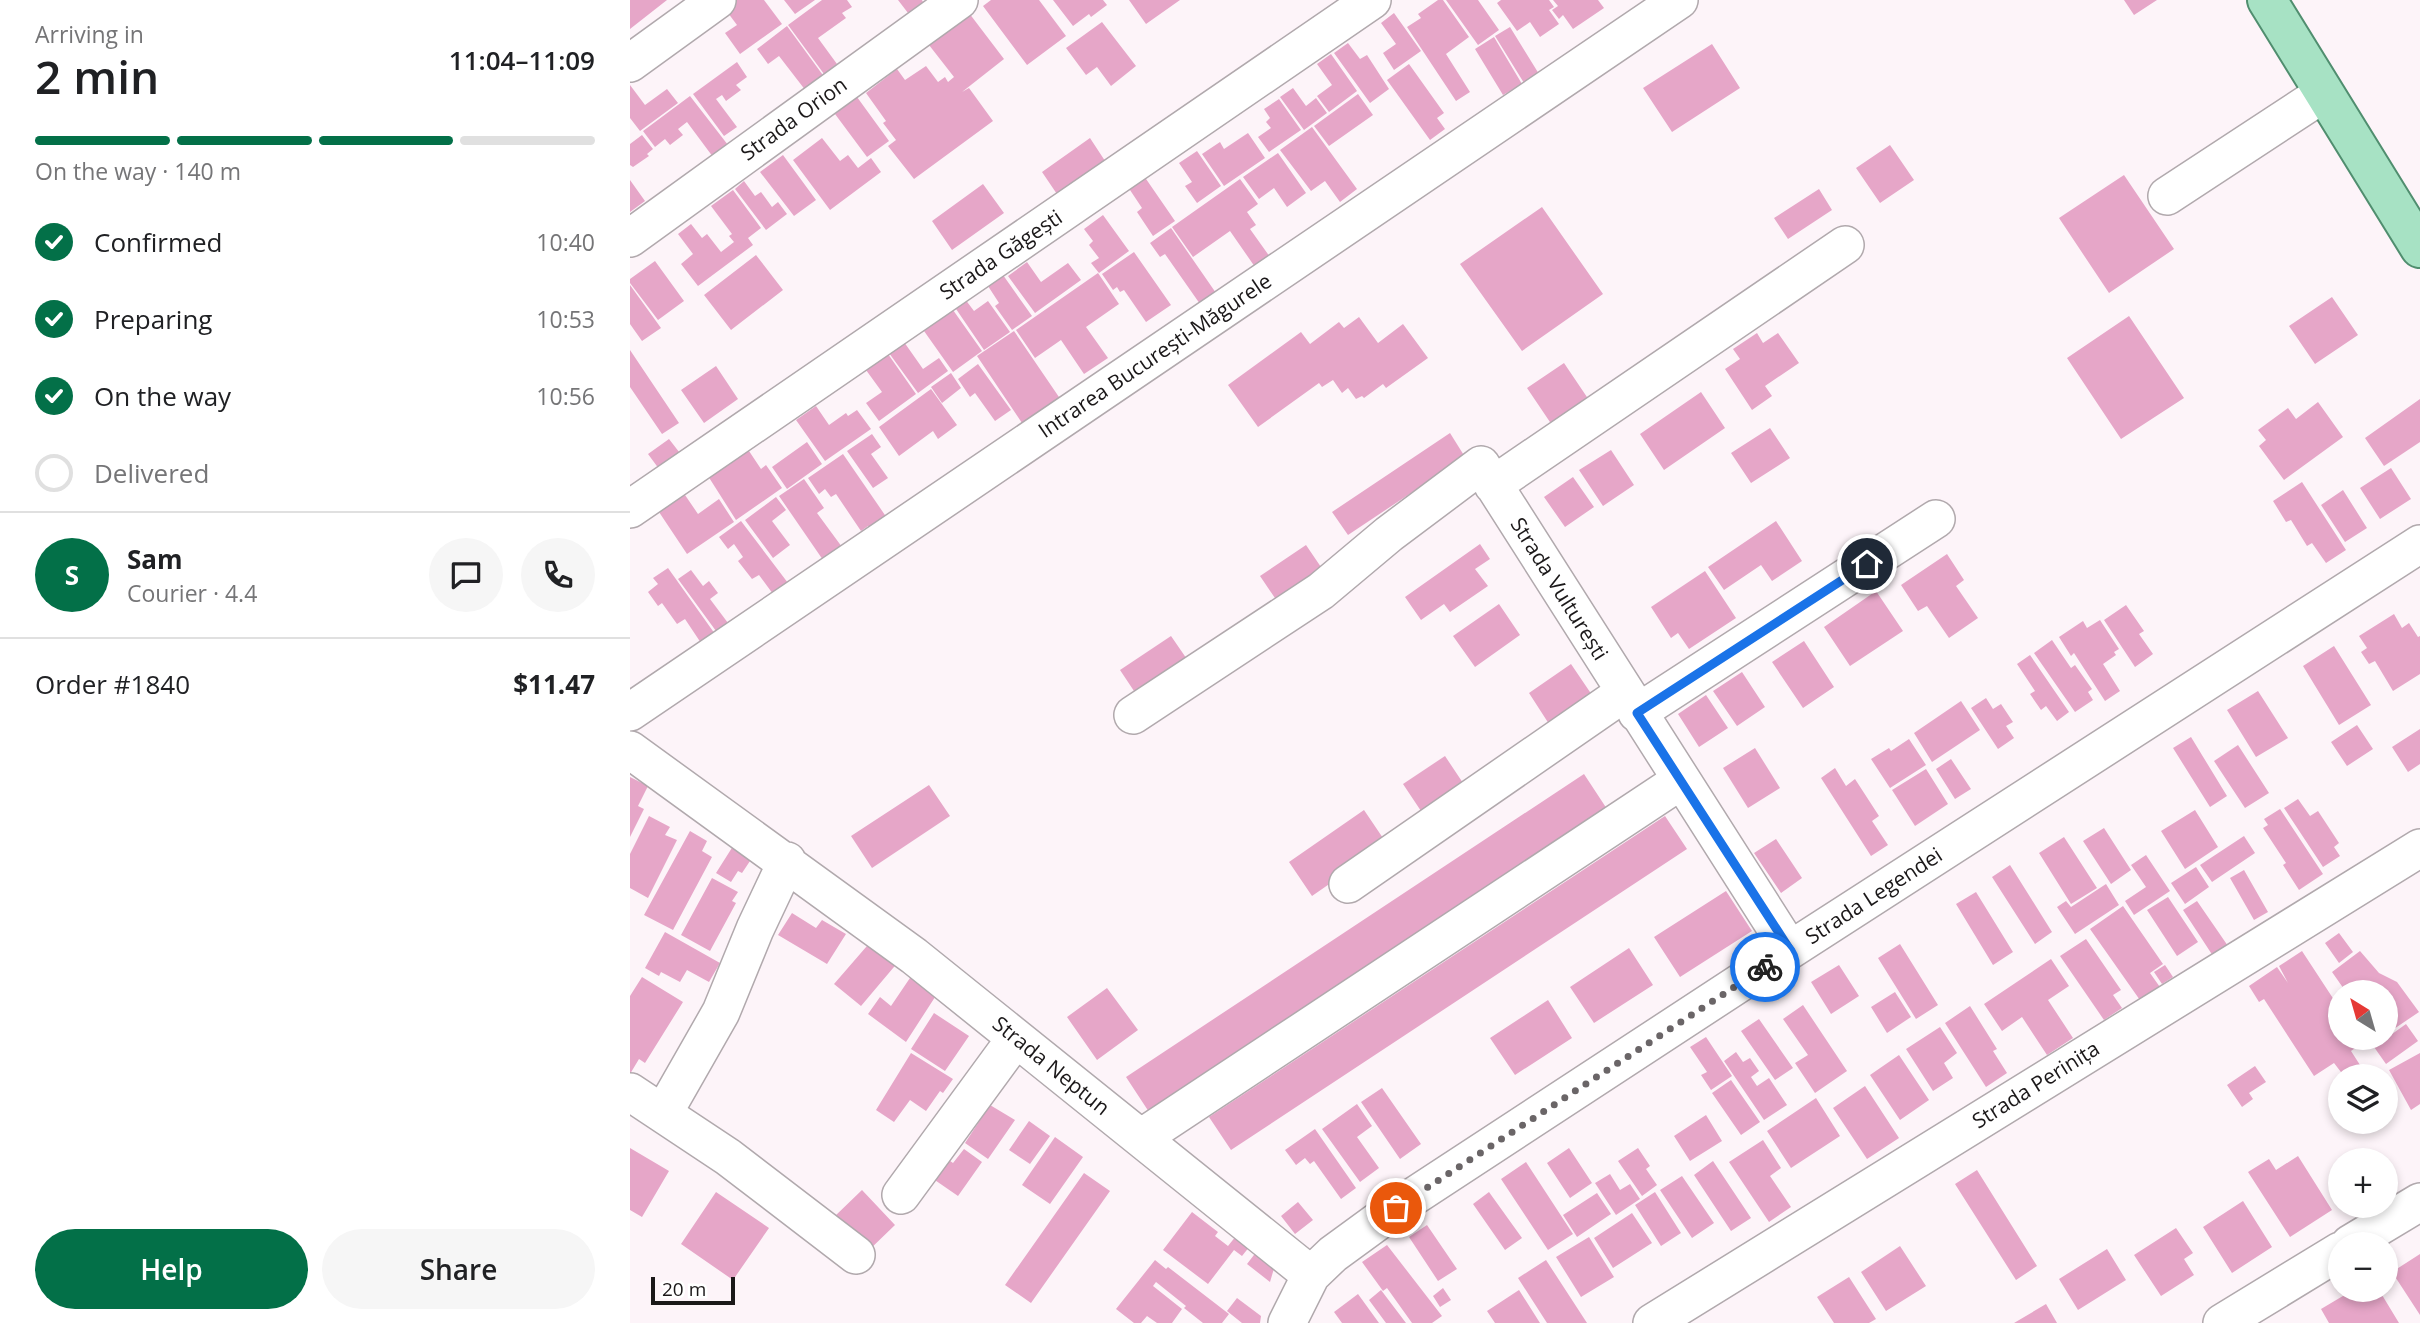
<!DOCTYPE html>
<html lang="en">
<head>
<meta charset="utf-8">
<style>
	body { margin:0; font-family:"Open Sans",sans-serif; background:#f6f6f6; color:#202124; height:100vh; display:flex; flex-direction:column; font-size:26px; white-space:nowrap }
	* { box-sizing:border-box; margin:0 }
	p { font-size:23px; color:#757577 }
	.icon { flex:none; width:38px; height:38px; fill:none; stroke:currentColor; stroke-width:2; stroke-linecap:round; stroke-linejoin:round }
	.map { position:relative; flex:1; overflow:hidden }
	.side { display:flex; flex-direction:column; background:#fff; width:630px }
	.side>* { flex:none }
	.needle { width:46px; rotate:323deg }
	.controls { position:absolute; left:1698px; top:980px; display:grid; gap:14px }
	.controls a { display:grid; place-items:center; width:70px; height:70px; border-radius:50%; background:#fff; box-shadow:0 4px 10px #0003; font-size:35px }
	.scale { position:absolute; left:21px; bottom:18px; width:84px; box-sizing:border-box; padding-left:7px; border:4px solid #1b1819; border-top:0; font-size:19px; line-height:24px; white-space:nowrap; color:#1b1819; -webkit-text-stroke:5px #fff; paint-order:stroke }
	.pin { position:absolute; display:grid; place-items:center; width:60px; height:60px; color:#fff; margin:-30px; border:4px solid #fff; border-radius:50%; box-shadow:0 2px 7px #0007 }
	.courier { position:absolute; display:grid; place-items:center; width:70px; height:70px; margin:-35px; border:5px solid #1a73e8; border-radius:50%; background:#fff; color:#222; box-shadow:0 2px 9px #0007 }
	.summary em { font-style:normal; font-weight:600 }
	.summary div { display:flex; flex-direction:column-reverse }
	.summary { display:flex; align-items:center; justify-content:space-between; height:119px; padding:0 35px }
	h1 { font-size:46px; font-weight:600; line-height:52px }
	.bar { display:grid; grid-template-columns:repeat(4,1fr); gap:10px 7px; align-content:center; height:84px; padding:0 35px }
	.bar i { height:9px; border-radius:5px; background:#e0e0e0 }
	.bar .current { background:#037048 }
	.bar p { grid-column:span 4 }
	.line { display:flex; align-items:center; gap:18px; padding:0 35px; border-top:2px solid #e0e0e0 }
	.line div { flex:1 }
	.round { display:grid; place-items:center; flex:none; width:74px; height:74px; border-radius:37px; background:#f6f6f6 }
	ol { padding:0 35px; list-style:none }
	li { display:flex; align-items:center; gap:21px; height:77px }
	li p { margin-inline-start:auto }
	li .icon { padding:7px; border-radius:50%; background:#037048; color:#fff; stroke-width:4 }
	li:last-child { color:#757577 }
	li i { width:38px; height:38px; border:4px solid #e0e0e0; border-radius:50% }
	.cta { display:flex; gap:14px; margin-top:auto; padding:14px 35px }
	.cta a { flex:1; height:80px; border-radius:42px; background:#037048; color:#fff; font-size:28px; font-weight:600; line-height:80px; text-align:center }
	.cta a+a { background:#f6f6f6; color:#202124 }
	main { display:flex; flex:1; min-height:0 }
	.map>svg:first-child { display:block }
</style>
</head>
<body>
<main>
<section class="side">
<div class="summary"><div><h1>2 min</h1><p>Arriving in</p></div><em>11:04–11:09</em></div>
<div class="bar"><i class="current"></i><i class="current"></i><i class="current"></i><i></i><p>On the way · 140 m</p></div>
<ol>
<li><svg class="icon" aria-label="check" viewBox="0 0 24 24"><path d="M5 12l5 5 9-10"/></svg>Confirmed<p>10:40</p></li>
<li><svg class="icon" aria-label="check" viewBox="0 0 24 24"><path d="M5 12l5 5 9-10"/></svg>Preparing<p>10:53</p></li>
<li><svg class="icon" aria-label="check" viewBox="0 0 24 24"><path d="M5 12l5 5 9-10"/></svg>On the way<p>10:56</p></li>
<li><i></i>Delivered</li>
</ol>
<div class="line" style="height:126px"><b class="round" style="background:#037048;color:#fff">S</b><div><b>Sam</b><p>Courier · 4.4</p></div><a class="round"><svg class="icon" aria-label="chat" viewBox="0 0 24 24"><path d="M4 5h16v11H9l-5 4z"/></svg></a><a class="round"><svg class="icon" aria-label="phone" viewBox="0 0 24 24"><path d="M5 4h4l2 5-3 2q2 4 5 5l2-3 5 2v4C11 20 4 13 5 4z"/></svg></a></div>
<div class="line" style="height:91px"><div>Order #1840</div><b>$11.47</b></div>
<div class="cta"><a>Help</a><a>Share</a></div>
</section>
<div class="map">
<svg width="1790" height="1323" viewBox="0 0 1790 1323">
	<rect width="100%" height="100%" fill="#fdf4f9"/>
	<path fill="#e6a6c8" d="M0 0H37L0 29Z
		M107 0H134L152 24 110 54 95 33 107 25 95 9Z
		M154 0H185L165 14Z
		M192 0H217L222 7 212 13 216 18 188 38 207 64 194 74 158 25Z
		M268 0H292L293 2 278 13Z
		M361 0H409L436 36 397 65 353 6Z
		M423 0H473L477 5 461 17 459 14 443 26Z
		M499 0H550L516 24Z
		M808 0H813L839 37 816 54 840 92 826 101 777 27 791 18 788 14Z
		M816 0H848L869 30 848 45Z
		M871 0H919L924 7 919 10 929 24 910 37 900 22 887 31 867 3Z
		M923 0H968L974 8 943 29 933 15 929 19 922 10 928 6Z
		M1494 0H1527L1504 15Z
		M339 13 374 59 332 92 339 88 363 121 284 179 258 146 266 140 253 123 256 121 236 93 267 69 275 80 296 66 308 82 315 77 318 82 324 77 299 45Z
		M764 13 791 51 764 70 753 53 766 44 751 23Z
		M472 22 506 66 481 86 467 67 456 75 436 48Z
		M157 26 195 78 176 91 149 56 138 64 127 49Z
		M880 27 909 74 894 83 865 36Z
		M864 37 892 84 873 95 845 49Z
		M718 43 730 59 737 55 759 89 740 103 704 53Z
		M1082 44 1110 88 1042 132 1013 88Z
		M701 54 727 91 699 112 687 96 702 85 687 64Z
		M107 62 117 77 106 85 111 90 96 101 92 95 86 99 107 127 94 136 63 94Z
		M779 64 814 113 807 118 815 129 800 140 757 80Z
		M0 85 15 105 37 89 48 103 10 131 0 118Z
		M663 88 676 106 686 98 697 113 674 130 650 97Z
		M728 94 743 115 699 146 684 126Z
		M60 96 98 145 83 157 57 122 48 129 53 135 40 145 35 139 25 147 13 131Z
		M227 97 259 141 237 157 205 114Z
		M649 99 671 130 639 152 628 137 641 128 636 122 640 118 634 109Z
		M682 127 727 189 710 202 695 181 681 191 650 150Z
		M618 133 635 158 594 186 572 154 590 142 594 149Z
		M12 135 23 149 17 154 19 156 3 167 0 165V144Z
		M192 138 210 161 218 155 228 168 241 158 251 172 200 210 163 160Z
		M460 138 479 167 431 200 412 172Z
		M1260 145 1284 180 1250 203 1226 168Z
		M567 151 591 186 567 203 555 186 562 182 549 163Z
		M648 153 676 193 657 207 644 188 629 199 613 177Z
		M153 155 186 200 164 216 130 172Z
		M1494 175 1544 249 1479 293 1429 218Z
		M514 176 545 221 523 236 507 212 512 208 498 187Z
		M610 179 628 204 617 212 626 225 620 229 640 257 625 267 600 231 563 257 542 227Z
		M0 180 15 201 0 212Z
		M114 181 125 196 131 192 142 207 148 202 157 214 136 230 105 189Z
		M353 184 374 213 322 250 302 221Z
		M1189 189 1202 210 1158 239 1144 218Z
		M103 190 131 228 118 238 123 245 68 286 51 264 63 254 48 234 61 224 72 238 77 234 91 252 104 242 99 236 102 234 81 206Z
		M912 207 973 294 892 351 830 264Z
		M473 215 499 251 469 273 461 263 469 258 459 245 463 241 454 229Z
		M541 228 586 293 570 304 535 254 530 257 520 243Z
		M504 252 541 305 516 322 494 290 490 292 487 287 483 290 472 274Z
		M126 255 153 290 101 330 74 295Z
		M25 261 54 301 28 320 0 283V279Z
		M397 262 411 282 438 263 451 280 405 313 378 276Z
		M468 273 489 304 456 327 478 358 454 374 431 340 405 358 386 330Z
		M373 275 402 316 382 330 365 306 369 303 358 286Z
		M0 285 31 328 12 341 0 324Z
		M1702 297 1728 335 1685 364 1659 326Z
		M335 299 344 311 358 301 380 332 354 350 324 306Z
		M323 310 352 351 323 372 294 331Z
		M1499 316 1554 398 1491 439 1437 358Z
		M729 317 748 343 773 324 798 358 756 388 753 384 734 398 732 396 726 399 718 388 712 393 703 380 692 387 689 383 628 427 598 385 671 332 680 344 709 322 714 328Z
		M384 331 431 400 394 426 347 356Z
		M1127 333 1133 343 1148 333 1169 363 1135 386 1142 396 1122 410 1095 369 1110 359 1103 349Z
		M274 342 293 369 309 358 318 371 288 393 259 353Z
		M0 350 49 423 32 434 0 387Z
		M258 354 286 394 249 421 236 403 252 392 236 370Z
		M934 363 961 403 924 428 897 388Z
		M348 364 381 410 365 421 345 393 340 397 328 379Z
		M86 366 108 399 74 423 51 390Z
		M321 373 331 388 312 403 301 387Z
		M301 389 327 425 308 439 303 431 269 456 249 427Z
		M1071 392 1095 428 1034 470 1010 434Z
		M1790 399V442L1754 466 1735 438Z
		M1688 402 1713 437 1654 480 1629 446 1636 440 1628 430 1658 408 1666 419Z
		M186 406 199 425 216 413 218 416 227 410 241 429 195 461 166 420Z
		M1140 428 1160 458 1121 483 1101 453Z
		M820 433 835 457 718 535 702 512Z
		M242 434 251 447 241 454 258 478 243 488 217 451Z
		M39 439 53 457 32 473 18 454Z
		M177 442 192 464 157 489 142 467Z
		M117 448 131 469 136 465 152 488 106 520 78 476Z
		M981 450 1004 485 973 506 949 470Z
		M213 454 257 518 241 530 238 526 231 531 206 494 201 497 195 489 189 494 178 478Z
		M1761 468 1781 499 1750 519 1730 488Z
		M943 477 964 507 935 527 914 497Z
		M174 479 194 508 187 513 212 547 193 560 149 496Z
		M1672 482 1716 550 1696 563 1682 543 1677 546 1661 520 1656 522 1643 501Z
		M1713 490 1737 528 1715 542 1691 505Z
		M55 495 68 514 89 499 104 522 57 554 29 512Z
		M146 497 156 510 142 521 160 545 143 558 115 520Z
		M111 521 158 583 143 594 129 575 122 579 108 561 113 557 104 544 98 549 89 537Z
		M1146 521 1172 561 1142 581 1131 565 1094 590 1078 567Z
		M850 544 860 559 845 569 858 586 820 612 814 604 791 620 775 597Z
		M676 545 693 570 647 601 630 576Z
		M1317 554 1334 580 1326 586 1348 618 1319 638 1297 606 1288 611 1271 585Z
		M38 568 85 634 71 643 55 619 47 624 32 603 28 606 18 592 28 584 23 578Z
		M61 570 73 586 79 581 88 593 80 599 98 623 86 631 48 579Z
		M1075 571 1106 618 1059 649 1048 633 1041 638 1021 607Z
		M1246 591 1273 631 1220 666 1194 627Z
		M869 604 890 635 845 667 823 636Z
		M1496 605 1514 631 1509 634 1523 654 1505 667 1474 620Z
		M1764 614 1772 628 1779 623 1788 637 1790 636V674L1763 691 1745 661 1739 664 1731 652 1737 648 1729 636Z
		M1470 620 1489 649 1484 652 1486 655 1473 664 1490 691 1475 701 1444 653 1441 656 1429 637 1453 621 1457 628Z
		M541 636 561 665 510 700 490 670Z
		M1422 640 1441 668 1445 665 1462 689 1458 692 1463 700 1445 712 1404 653Z
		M1174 641 1204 687 1173 708 1142 662Z
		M1704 646 1741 705 1709 725 1673 666Z
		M1400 655 1439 712 1427 721 1416 706 1411 710 1400 694 1405 691 1387 664Z
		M941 664 962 695 919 724 899 693Z
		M1112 672 1135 707 1107 726 1083 691Z
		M1628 691 1658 738 1626 757 1597 710Z
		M1076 695 1098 728 1069 747 1048 714Z
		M1356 698 1363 709 1371 704 1383 722 1376 726 1384 738 1368 749 1341 708Z
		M1331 701 1350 730 1302 762 1284 733Z
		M1727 725 1743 749 1717 766 1701 742Z
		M1790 729V764L1778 772 1762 747Z
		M1561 737 1597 796 1580 807 1543 748Z
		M1279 739 1296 765 1260 788 1241 759 1259 748 1261 751Z
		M1608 745 1639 793 1615 808 1584 761Z
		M1125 748 1150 788 1118 808 1093 768Z
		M815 756 839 792 797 820 773 784Z
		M1321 759 1341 789 1325 799 1306 769Z
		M1205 768 1216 786 1225 779 1249 816 1242 821 1258 845 1241 856 1191 778Z
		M1296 769 1318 804 1285 826 1262 790Z
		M954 774 977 809 519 1112 496 1077Z
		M0 777 18 786 8 806 14 809 0 837Z
		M299 785 320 816 242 868 221 836Z
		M1668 799 1680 816 1688 811 1709 843 1704 847 1710 856 1693 867 1654 808Z
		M1650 809 1693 874 1669 890 1653 865 1656 863 1633 828 1638 825 1634 819Z
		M734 810 757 844 682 896 659 862Z
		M1565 810 1588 847 1555 869 1531 831Z
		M19 816 40 827 35 835 47 840 18 898 0 888V854Z
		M1035 816 1057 849 601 1150 579 1117Z
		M1474 828 1501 870 1481 884 1453 841Z
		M60 831 77 841 72 851 82 857 43 930 14 915Z
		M1614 836 1625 853 1582 882 1570 865Z
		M1434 837 1467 888 1441 904 1409 853Z
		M1146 839 1172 878 1151 893 1124 853Z
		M105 843 124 855 112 873 108 871 101 882 86 873Z
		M1516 855 1540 891 1504 915 1495 901 1516 887 1501 865Z
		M1380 865 1422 932 1405 944 1362 877Z
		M1566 867 1579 887 1555 904 1541 883Z
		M1614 870 1638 912 1624 920 1600 878Z
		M82 878 108 892 102 901 106 903 80 951 51 935Z
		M1476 884 1489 905 1445 934 1427 907 1436 901 1441 907Z
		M1096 891 1122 931 1050 977 1024 937Z
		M1346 892 1383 952 1363 965 1326 904Z
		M1538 897 1568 942 1547 956 1517 910Z
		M1567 901 1598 946 1583 956 1553 910Z
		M1493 906 1533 964 1520 973 1532 990 1512 1003 1460 929Z
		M162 913 186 928 192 920 216 934 197 964 148 935Z
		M35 932 90 963 79 982 57 970 50 982 31 972 29 976 15 968Z
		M1709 933 1723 952 1709 963 1695 943Z
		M243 939 269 961 231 1006 204 984Z
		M1456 939 1491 990 1483 995 1492 1008 1474 1020 1430 956Z
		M1270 944 1308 1005 1286 1019 1248 958Z
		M999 948 1023 985 964 1023 940 987Z
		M1672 951 1710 1009V1038H1729L1732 1043 1721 1051 1730 1065 1714 1076 1704 1063 1684 1076 1634 999 1629 1002 1619 986 1647 967 1658 983 1649 966Z
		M1730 951 1749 973 1767 982 1789 1012 1755 1035V992H1716L1702 972Z
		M1421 959 1439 986 1418 1000 1443 1038 1417 1055 1392 1017 1372 1031 1354 1004Z
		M1209 965 1229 996 1201 1014 1181 982Z
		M1535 965 1543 977 1532 984 1524 972Z
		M282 975 307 994 276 1042 238 1014 250 997 261 1006Z
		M12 977 53 1002 15 1063 9 1059 0 1074V996Z
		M477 988 508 1030 467 1060 437 1017Z
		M1265 992 1281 1017 1257 1033 1241 1007Z
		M918 1000 942 1038 885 1075 860 1038Z
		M1173 1005 1217 1071 1185 1093 1165 1063 1178 1055 1153 1019Z
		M1340 1006 1367 1049 1363 1051 1377 1073 1356 1087 1315 1023Z
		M304 1013 339 1036 315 1071 281 1049Z
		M1129 1019 1163 1068 1145 1080 1111 1031Z
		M1776 1024 1788 1041 1756 1064 1744 1047Z
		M1310 1027 1327 1053 1314 1063 1323 1078 1303 1091 1276 1049Z
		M1076 1037 1102 1076 1081 1090 1071 1075 1077 1072 1060 1047Z
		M1106 1052 1113 1062 1120 1058 1129 1071 1121 1077 1127 1086 1139 1078 1157 1105 1134 1120 1094 1061Z
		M281 1053 323 1079 313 1093 310 1091 296 1111 280 1100 264 1122 246 1110Z
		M1790 1053V1104L1781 1110 1759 1070Z
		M1269 1055 1299 1100 1270 1120 1240 1075Z
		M1625 1066 1636 1082 1619 1093 1623 1099 1612 1107 1597 1085Z
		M1101 1080 1130 1122 1111 1135 1082 1093Z
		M1235 1086 1269 1138 1237 1159 1203 1108Z
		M752 1088 791 1144 770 1159 731 1102Z
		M1186 1098 1210 1136 1161 1168 1137 1131Z
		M727 1104 742 1126 727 1137 749 1168 730 1182 692 1129Z
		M360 1105 385 1120 358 1159 335 1143Z
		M1076 1115 1092 1141 1060 1161 1044 1136Z
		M399 1121 420 1136 400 1164 379 1150Z
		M685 1129 726 1188 711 1199 684 1161 680 1164 675 1158 666 1165 655 1150Z
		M425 1137 453 1157 420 1204 392 1185Z
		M1133 1140 1151 1168 1140 1176 1161 1207 1139 1222 1099 1162Z
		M0 1148 39 1171 12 1217 0 1210Z
		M939 1148 962 1183 940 1198 917 1163Z
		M1008 1148 1020 1166 1016 1169 1027 1185 1012 1196 988 1161Z
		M334 1149 352 1162 328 1196 299 1176 313 1156 323 1163Z
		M1668 1156 1702 1210 1660 1237 1618 1172 1639 1159 1646 1170Z
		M1083 1161 1121 1218 1101 1231 1064 1175Z
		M896 1162 943 1234 918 1250 871 1179Z
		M1347 1170 1407 1266 1386 1280 1325 1184Z
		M454 1173 480 1191 401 1303 375 1285Z
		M980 1174 990 1190 1000 1184 1010 1199 986 1215 965 1183Z
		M1052 1176 1084 1223 1062 1238 1030 1190Z
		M232 1190 265 1225 237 1252 204 1217Z
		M86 1192 139 1228 103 1280 51 1244Z
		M859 1192 892 1238 875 1250 843 1204Z
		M1025 1192 1051 1233 1031 1246 1005 1205Z
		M967 1193 981 1214 947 1237 933 1215Z
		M1613 1201 1642 1247 1602 1273 1573 1227Z
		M668 1202 683 1220 665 1234 651 1216Z
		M562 1212 588 1232 585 1236 598 1246 606 1236 620 1246 612 1256 604 1250 578 1284 533 1250Z
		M1002 1213 1022 1243 983 1268 964 1238Z
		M797 1225 827 1269 808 1281 779 1237Z
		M1546 1228 1563 1253 1554 1259 1564 1275 1531 1296 1504 1255Z
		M959 1237 984 1277 951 1297 926 1257Z
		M757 1245 812 1316 802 1323H782L757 1288 753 1291 732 1262Z
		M1270 1246 1296 1286 1256 1311 1231 1272Z
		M1477 1249 1496 1280 1448 1310 1429 1279Z
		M627 1251 645 1265 640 1282 617 1264Z
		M1790 1254V1315L1762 1272Z
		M525 1260 536 1269 538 1267 599 1314 592 1323H573L554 1308 556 1306 526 1282 523 1286 552 1309 542 1323H527L517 1316 511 1323H504L486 1309Z
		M916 1260 957 1323H917L888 1278Z
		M1219 1277 1246 1319 1239 1323H1204L1187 1297Z
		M813 1288 821 1300 810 1307 803 1296Z
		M751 1290 776 1323H756L739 1300Z
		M889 1290 910 1323H865L857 1311Z
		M1723 1290H1749L1769 1323H1699L1691 1309Z
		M728 1294 749 1323H712L704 1312Z
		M607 1298 631 1316 630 1323H612L597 1311Z
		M1416 1304 1427 1323H1384Z"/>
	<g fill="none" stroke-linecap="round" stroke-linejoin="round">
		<g stroke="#b1a9ad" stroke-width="40">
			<path id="minor" d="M0 63 87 0
				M1537 196 1694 93
				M0 238 329 0
				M863 485 1215 245
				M0 509 742 0
				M0 712 1049 0
				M1007 713 1306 519
				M503 715 691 591 759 534 851 465 1160 950
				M0 750 284 956 681 1275
				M718 884 994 693
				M0 1092 98 1157 226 1255
				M34 1112 91 1012 125 929 157 861
				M511 1138 1050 781
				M271 1195 386 1038
				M1720 1244 1790 1202
				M657 1323 681 1275 703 1254 766 1208 1160 950 1790 544
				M1022 1323 1790 848
				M1592 1323 1710 1251"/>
		</g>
		<g stroke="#508e6f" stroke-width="42">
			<path id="major" d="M1637 0 1790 248"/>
		</g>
		<use href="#minor" stroke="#fff" stroke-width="37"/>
		<use href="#major" stroke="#a7e2c4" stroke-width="38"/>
	</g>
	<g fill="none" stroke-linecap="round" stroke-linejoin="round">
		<path stroke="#6a6567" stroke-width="7" stroke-dasharray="0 12.6" d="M766 1208 1135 967"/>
		<path stroke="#1a73e8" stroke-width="9" d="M1135 967 1160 950 1007 713 1237 564"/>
	</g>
	<g text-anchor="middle" stroke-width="5" stroke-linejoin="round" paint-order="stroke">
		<g font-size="21" fill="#1b1819" stroke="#fff">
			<text transform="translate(164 119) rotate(-36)" y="7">Strada Orion</text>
			<text transform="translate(371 255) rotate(-34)" y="7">Strada Găgești</text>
			<text transform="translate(525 356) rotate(-34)" y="7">Intrarea București-Măgurele</text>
			<text transform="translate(929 589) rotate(58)" y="7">Strada Vulturești</text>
			<text transform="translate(1244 896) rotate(-33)" y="7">Strada Legendei</text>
			<text transform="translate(421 1066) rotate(39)" y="7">Strada Neptun</text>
			<text transform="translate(1406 1085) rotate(-32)" y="7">Strada Perinița</text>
		</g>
	</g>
</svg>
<div class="controls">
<a><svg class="needle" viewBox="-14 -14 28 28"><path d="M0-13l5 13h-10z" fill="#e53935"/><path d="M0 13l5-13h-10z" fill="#757577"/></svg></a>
<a><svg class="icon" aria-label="layers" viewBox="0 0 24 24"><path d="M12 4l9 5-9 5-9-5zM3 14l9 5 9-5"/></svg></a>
<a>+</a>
<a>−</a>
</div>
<div class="scale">20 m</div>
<div class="pin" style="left:766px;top:1208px;background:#ea580c"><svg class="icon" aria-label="bag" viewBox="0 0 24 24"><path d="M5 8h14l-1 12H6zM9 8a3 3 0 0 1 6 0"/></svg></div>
<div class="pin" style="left:1237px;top:564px;background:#1f2937"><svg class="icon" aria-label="home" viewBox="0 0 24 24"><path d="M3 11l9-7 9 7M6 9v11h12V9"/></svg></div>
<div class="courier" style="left:1135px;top:967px"><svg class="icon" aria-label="bike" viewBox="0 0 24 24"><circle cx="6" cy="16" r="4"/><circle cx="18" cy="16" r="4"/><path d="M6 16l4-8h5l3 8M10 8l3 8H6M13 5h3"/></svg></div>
</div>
</main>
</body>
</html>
